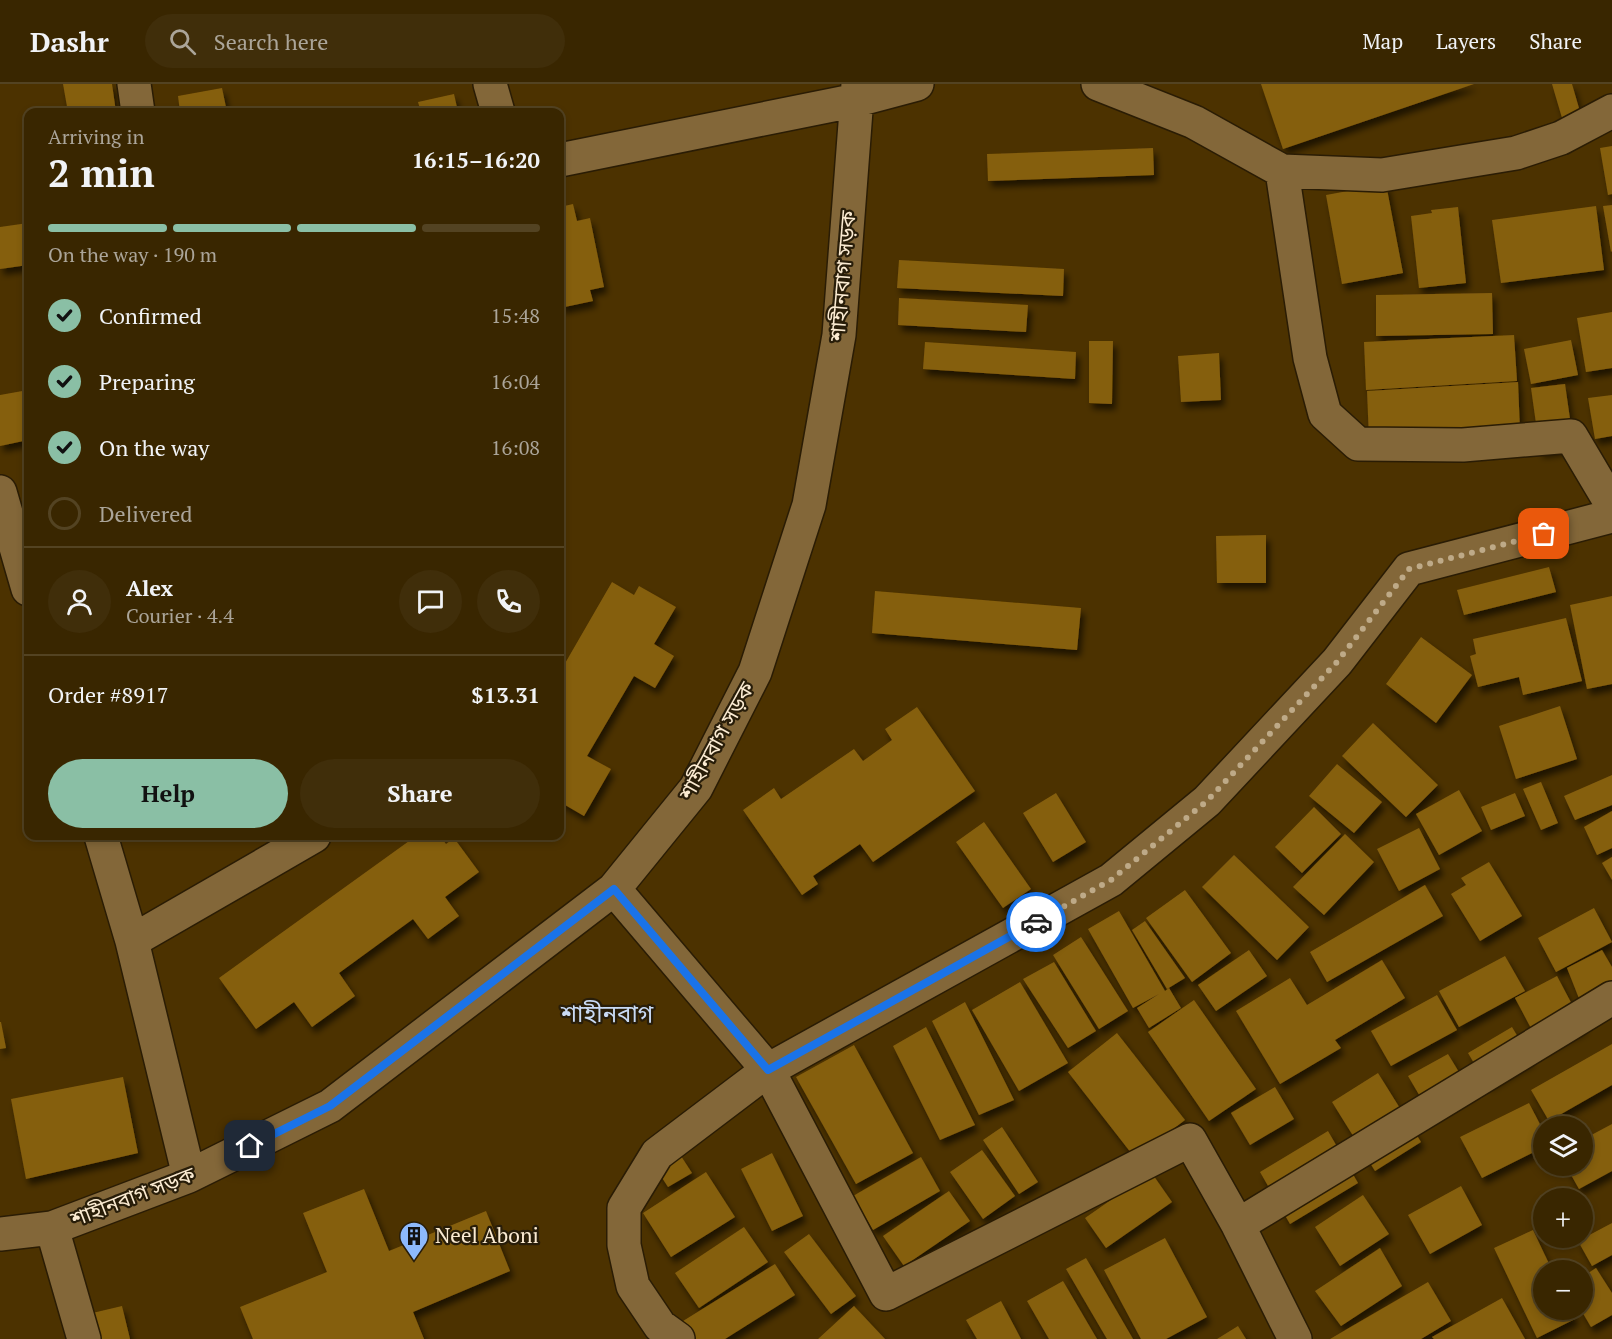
<!DOCTYPE html>
<html lang="en">
<head>
<meta charset="utf-8">
<style>
	body { margin:0; font-family:"PT Serif","Noto Sans Bengali",serif; background:#402e0a; color:#f1f3f6; height:100vh; display:flex; flex-direction:column; font-size:22px; white-space:nowrap }
	* { box-sizing:border-box; margin:0 }
	p { font-size:20px; color:#aba599 }
	.icon { flex:none; width:33px; height:33px; fill:none; stroke:currentColor; stroke-width:2; stroke-linecap:round; stroke-linejoin:round }
	.map { position:relative; flex:1; overflow:hidden }
	.drawer { position:absolute; left:24px; top:24px; width:540px; height:732px; display:flex; flex-direction:column; background:#392600; border-radius:12px; box-shadow:0 3px 9px #0003,0 0 0 2px #534322 }
	.drawer>* { flex:none }
	.fabs { position:absolute; left:1533px; top:1032px; display:grid; gap:12px }
	.fabs a { display:grid; place-items:center; width:60px; height:60px; border-radius:50%; background:#392600; box-shadow:0 3px 9px #0003,0 0 0 2px #534322; font-size:30px }
	.pin { position:absolute; display:grid; place-items:center; width:51px; height:51px; color:#fff; margin:-26px; border-radius:12px; box-shadow:0 3px 9px #0006 }
	.courier { position:absolute; display:grid; place-items:center; width:60px; height:60px; margin:-30px; border:4px solid #1a73e8; border-radius:50%; background:#fff; color:#222; box-shadow:0 2px 8px #0007 }
	.overview em { font-style:normal; font-weight:700 }
	.overview div { display:flex; flex-direction:column-reverse }
	.overview { display:flex; align-items:center; justify-content:space-between; height:102px; padding:0 24px }
	h1 { font-size:39px; font-weight:700; line-height:45px }
	.bar { display:grid; grid-template-columns:repeat(4,1fr); gap:9px 6px; align-content:center; height:72px; padding:0 24px }
	.bar i { height:8px; border-radius:4px; background:#534322 }
	.bar .on { background:#8abfa5 }
	.bar p { grid-column:span 4 }
	.line { display:flex; align-items:center; gap:15px; padding:0 24px; border-top:2px solid #534322 }
	.line div { flex:1 }
	.round { display:grid; place-items:center; flex:none; width:63px; height:63px; border-radius:32px; background:#402e0a }
	ol { padding:0 24px; list-style:none }
	li { display:flex; align-items:center; gap:18px; height:66px }
	li p { margin-inline-start:auto }
	li .icon { padding:6px; border-radius:50%; background:#8abfa5; color:#111; stroke-width:4 }
	li:last-child { color:#aba599 }
	li i { width:33px; height:33px; border:3px solid #534322; border-radius:50% }
	.cta { display:flex; gap:12px; margin-top:auto; padding:12px 24px }
	.cta a { flex:1; height:69px; border-radius:36px; background:#8abfa5; color:#111; font-size:24px; font-weight:700; line-height:69px; text-align:center }
	.cta a+a { background:#402e0a; color:#f1f3f6 }
	header { display:flex; align-items:center; gap:36px; box-sizing:border-box; height:84px; padding:0 30px; background:#392600; border-bottom:2px solid #534322 }
	header strong { font-size:28px }
	nav { display:flex; gap:33px; margin-inline-start:auto; font-size:21px }
	.search { width:420px; height:54px; background:#402e0a; display:flex; align-items:center; gap:15px; box-sizing:border-box; padding:0 21px; border-radius:33px; color:#aba599; font-size:22px }
	.map>svg:first-child { display:block }
</style>
</head>
<body>
<header>
<strong>Dashr</strong>
<div class="search"><svg class="icon" aria-label="search" viewBox="0 0 24 24"><circle cx="10" cy="10" r="6"/><path d="M15 15l6 6"/></svg>Search here</div>
<nav><a>Map</a><a>Layers</a><a>Share</a></nav>
</header>
<div class="map">
<svg width="1612" height="1255" viewBox="0 0 1612 1255">
	<defs>
		<filter id="shadow"><feDropShadow dx="3.5" dy="6" stdDeviation="3" flood-color="#0009"/></filter>
	</defs>
	<rect width="100%" height="100%" fill="#4c3200"/>
	<path fill="#855e0f" filter="url(#shadow)" d="M63 0H112L116 28H68Z
		M1261 0H1474L1283 65Z
		M1552 0H1572L1583 38 1565 44Z
		M222 4 227 28H180L178 12Z
		M454 10 458 28H411L410 27 420 25 418 18Z
		M1612 62V110L1608 111 1600 64Z
		M1153 64 1154 91 988 97 987 70Z
		M1386 100 1403 189 1342 200 1326 111Z
		M573 120 577 137 590 134 604 203 590 206 593 217 560 224V123Z
		M1612 121V167L1611 168 1603 122Z
		M1596 122 1604 186 1501 199 1492 136Z
		M1458 123 1466 199 1419 204 1411 132 1432 129 1431 126Z
		M28 139V181L0 185V143Z
		M899 176 1064 185 1063 212 897 204Z
		M1492 209 1493 250 1376 252V211Z
		M899 214 1028 221 1026 248 898 241Z
		M1612 228V284L1586 288 1577 234Z
		M1514 251 1517 297 1366 306 1364 258Z
		M1571 256 1578 291 1531 300 1524 265Z
		M1089 257H1113L1112 320 1089 319Z
		M925 258 1076 268 1075 295 923 285Z
		M1219 269 1221 316 1181 318 1178 272Z
		M1518 298 1520 347 1369 355 1367 307Z
		M1565 300 1574 363 1540 368 1531 304Z
		M28 306V356L0 362V311Z
		M1612 311V352L1595 355 1588 314Z
		M1266 451V499H1217L1216 452Z
		M1549 483 1556 508 1464 531 1457 506Z
		M612 498 634 511 639 502 676 523 654 560 674 572 655 604 634 592 587 672 611 685 584 732 560 718V588Z
		M875 507 1081 524 1077 566 872 549Z
		M1612 512V600L1587 605 1570 521Z
		M1566 534 1582 597 1523 611 1519 593 1478 603 1470 572 1476 570 1473 555Z
		M1421 553 1472 591 1436 639 1386 600Z
		M1560 622 1577 675 1516 695 1499 642Z
		M917 623 975 707 873 778 860 760 813 792 818 800 802 811 743 726 774 704 781 715 854 665 863 677 892 656 885 645Z
		M1373 639 1438 701 1406 733 1342 672Z
		M1337 680 1382 718 1354 749 1309 712Z
		M1612 691V721L1575 736 1564 712Z
		M1541 698 1558 739 1541 746 1523 705Z
		M1459 706 1482 747 1439 771 1416 730Z
		M1056 709 1086 758 1053 778 1023 729Z
		M1515 709 1525 732 1491 746 1481 723Z
		M1314 723 1341 750 1302 789 1275 763Z
		M1612 727V764L1597 771 1584 743Z
		M984 738 1031 805 1003 824 956 758Z
		M1419 744 1440 785 1399 807 1377 765Z
		M1345 750 1374 778 1324 831 1293 803Z
		M416 752H440L446 760 454 754 479 788 445 813 459 832 428 855 413 835 339 889 355 912 312 943 294 918 256 945 219 894Z
		M1234 771 1309 843 1277 876 1202 803Z
		M1612 773V796L1602 779Z
		M1489 778 1522 832 1480 857 1451 810 1466 801 1461 794Z
		M1425 801 1443 832 1327 898 1310 868Z
		M1185 806 1231 869 1192 898 1146 834Z
		M1594 824 1612 858 1556 888 1538 854Z
		M1119 827 1165 907 1169 904 1181 924 1149 944 1137 924 1159 910 1133 924 1088 845Z
		M1145 837 1185 894 1167 905 1132 846Z
		M1081 853 1128 927 1099 945 1053 871Z
		M1249 866 1267 892 1216 927 1198 901Z
		M1602 866 1612 883V906L1582 922 1567 884Z
		M1505 872 1525 907 1459 943 1439 907Z
		M1382 876 1405 914 1335 956 1341 964 1280 1000 1236 927 1290 894 1307 921Z
		M1054 878 1096 947 1068 964 1023 895Z
		M1557 892 1584 943 1542 965 1515 914Z
		M1020 898 1068 979 1019 1007 972 926Z
		M1437 911 1457 946 1391 982 1371 947Z
		M1194 916 1256 1005 1209 1037 1148 948Z
		M965 918 1014 1016 979 1031 932 937Z
		M0 938H1L6 964 0 965Z
		M926 943 975 1041 940 1056 893 962Z
		M1512 943 1531 975 1487 1001 1468 969Z
		M1117 949 1185 1036 1135 1074 1068 988Z
		M1612 960V1001L1549 1037 1531 1006Z
		M854 961 913 1069 856 1100 796 993Z
		M1448 970 1471 1008 1431 1031 1408 992Z
		M1378 989 1421 1058 1375 1087 1332 1018Z
		M123 993 138 1069 26 1095 11 1015Z
		M1275 1003 1294 1035 1250 1061 1231 1029Z
		M1529 1019 1544 1048V1063L1482 1094 1460 1053Z
		M1612 1040V1087L1579 1105 1566 1082H1582V1056Z
		M1002 1043 1038 1098 1019 1110 983 1056Z
		M1328 1047 1358 1099 1290 1140 1260 1088Z
		M982 1066 1015 1112 983 1135 950 1088Z
		M772 1069 803 1132 772 1147 741 1085Z
		M681 1072 692 1089 668 1103 657 1086Z
		M921 1073 940 1107 873 1146 853 1112Z
		M706 1088 735 1133 671 1173 643 1129Z
		M1151 1088 1172 1118 1106 1164 1085 1134Z
		M1461 1102 1482 1141 1430 1170 1408 1131Z
		M364 1105 389 1167 486 1127 510 1187 413 1228 424 1255H253L240 1223 327 1188 303 1129Z
		M949 1107 970 1137 904 1182 883 1152Z
		M1363 1111 1389 1150 1340 1182 1315 1143Z
		M1612 1139V1171L1592 1182 1578 1157Z
		M744 1143 768 1178 699 1224 675 1189Z
		M1533 1146 1552 1186H1544V1226H1571L1575 1235 1537 1254 1494 1164Z
		M809 1150 856 1212 831 1230 784 1168Z
		M1165 1154 1207 1233 1166 1255H1141L1104 1186Z
		M1380 1164 1402 1202 1341 1242 1315 1207Z
		M1086 1174 1133 1255H1107L1066 1185Z
		M775 1180 795 1211 725 1255H694L683 1237Z
		M1596 1184 1612 1209V1231L1591 1243 1581 1226H1582V1193Z
		M1063 1197 1097 1255H1049L1027 1217Z
		M1428 1198 1451 1237 1421 1255H1330Z
		M1502 1214 1525 1255H1434L1432 1253Z
		M1001 1217 1021 1255H977L966 1236Z
		M122 1222 130 1255H90L84 1231Z
		M854 1222 885 1255H818Z
		M1238 1242 1246 1255H1217Z"/>
	<g fill="none" stroke-linecap="round" stroke-linejoin="round">
		<g stroke="#2a1c04" stroke-width="36">
			<path id="minor" d="M134 0 138 28
				M490 0 498 28
				M1098 0 1194 38 1282 87 1382 91 1516 69 1561 54 1612 27
				M560 76 857 16 917 0
				M1282 87 1310 274 1325 330 1358 360 1463 361 1571 352 1612 421
				M0 408 28 505
				M101 752 132 857 189 1092
				M614 805 768 986 886 1210 1190 1056 1238 1141 1612 914
				M132 857 314 752
				M1238 1141 1295 1255
				M52 1144 84 1255
				M0 1150 52 1144 189 1092 330 1022 614 805 696 704 755 588 809 421 839 251 858 0
				M678 1255 660 1242 633 1202 624 1161V1124L657 1070 768 986 1111 796 1207 717 1337 578 1409 485 1612 432"/>
		</g>
		<use href="#minor" stroke="#836739" stroke-width="33"/>
	</g>
	<g fill="none" stroke-linecap="round" stroke-linejoin="round">
		<path stroke="#beaa88" stroke-width="6" stroke-dasharray="0 10.8" d="M1036 838 1111 796 1207 717 1337 578 1409 485 1544 450"/>
		<path stroke="#1a73e8" stroke-width="8" d="M250 1062 330 1022 614 805 768 986 1036 838"/>
	</g>
	<defs>
		<g id="building-pin" transform="scale(1.5)"><path d="M0 17L-7.5 6A9.5 9.5 0 1 1 7.5 6Z" fill="#8db9fc" stroke="#281d09"/><path d="M-4-6H4V6H1V3H-1V6H-4ZM-2.5-4.3h1.7v1.8h-1.7ZM.8-4.3h1.7v1.8H.8ZM-2.5-1h1.7V.8h-1.7ZM.8-1h1.7V.8H.8Z" fill="#111"/></g>
	</defs>
	<g fill-rule="evenodd">
		<use href="#building-pin" x="414" y="1152"/>
	</g>
	<g text-anchor="middle" stroke-width="4.5" stroke-linejoin="round" paint-order="stroke">
		<g font-size="21" fill="#fbebd2" stroke="#281d09">
			<text transform="translate(843 192) rotate(-85)" y="7">শাহীনবাগ সড়ক</text>
			<text transform="translate(717 657) rotate(-61)" y="7">শাহীনবাগ সড়ক</text>
			<text transform="translate(133 1113) rotate(-21)" y="7">শাহীনবাগ সড়ক</text>
		</g>
		<g font-size="21" fill="#fbebd2" stroke="#281d09" text-anchor="start">
			<text x="435" y="1159">Neel Aboni</text>
		</g>
		<g font-size="24" fill="#c9daf4" stroke="#281d09">
			<text x="607" y="938">শাহীনবাগ</text>
		</g>
	</g>
</svg>
<div class="fabs">
<a><svg class="icon" aria-label="layers" viewBox="0 0 24 24"><path d="M12 4l9 5-9 5-9-5zM3 14l9 5 9-5"/></svg></a>
<a>+</a>
<a>−</a>
</div>
<div class="pin" style="left:1544px;top:450px;background:#ea580c"><svg class="icon" aria-label="bag" viewBox="0 0 24 24"><path d="M5 8h14l-1 12H6zM9 8a3 3 0 0 1 6 0"/></svg></div>
<div class="pin" style="left:250px;top:1062px;background:#1f2937"><svg class="icon" aria-label="home" viewBox="0 0 24 24"><path d="M3 11l9-7 9 7M6 9v11h12V9"/></svg></div>
<div class="courier" style="left:1036px;top:838px"><svg class="icon" aria-label="car" viewBox="0 0 24 24"><path d="M5 17H2v-5l4-1 3-4h7l3 4 3 1v5h-3M9 17h6M6 11h13"/><circle cx="7" cy="17" r="2"/><circle cx="17" cy="17" r="2"/></svg></div>
<section class="drawer">
<div class="overview"><div><h1>2 min</h1><p>Arriving in</p></div><em>16:15–16:20</em></div>
<div class="bar"><i class="on"></i><i class="on"></i><i class="on"></i><i></i><p>On the way · 190 m</p></div>
<ol>
<li><svg class="icon" aria-label="check" viewBox="0 0 24 24"><path d="M5 12l5 5 9-10"/></svg>Confirmed<p>15:48</p></li>
<li><svg class="icon" aria-label="check" viewBox="0 0 24 24"><path d="M5 12l5 5 9-10"/></svg>Preparing<p>16:04</p></li>
<li><svg class="icon" aria-label="check" viewBox="0 0 24 24"><path d="M5 12l5 5 9-10"/></svg>On the way<p>16:08</p></li>
<li><i></i>Delivered</li>
</ol>
<div class="line" style="height:108px"><a class="round"><svg class="icon" aria-label="person" viewBox="0 0 24 24"><circle cx="12" cy="8" r="4"/><path d="M4 21q1-7 8-7t8 7"/></svg></a><div><b>Alex</b><p>Courier · 4.4</p></div><a class="round"><svg class="icon" aria-label="chat" viewBox="0 0 24 24"><path d="M4 5h16v11H9l-5 4z"/></svg></a><a class="round"><svg class="icon" aria-label="phone" viewBox="0 0 24 24"><path d="M5 4h4l2 5-3 2q2 4 5 5l2-3 5 2v4C11 20 4 13 5 4z"/></svg></a></div>
<div class="line" style="height:78px"><div>Order #8917</div><b>$13.31</b></div>
<div class="cta"><a>Help</a><a>Share</a></div>
</section>
</div>
</body>
</html>
